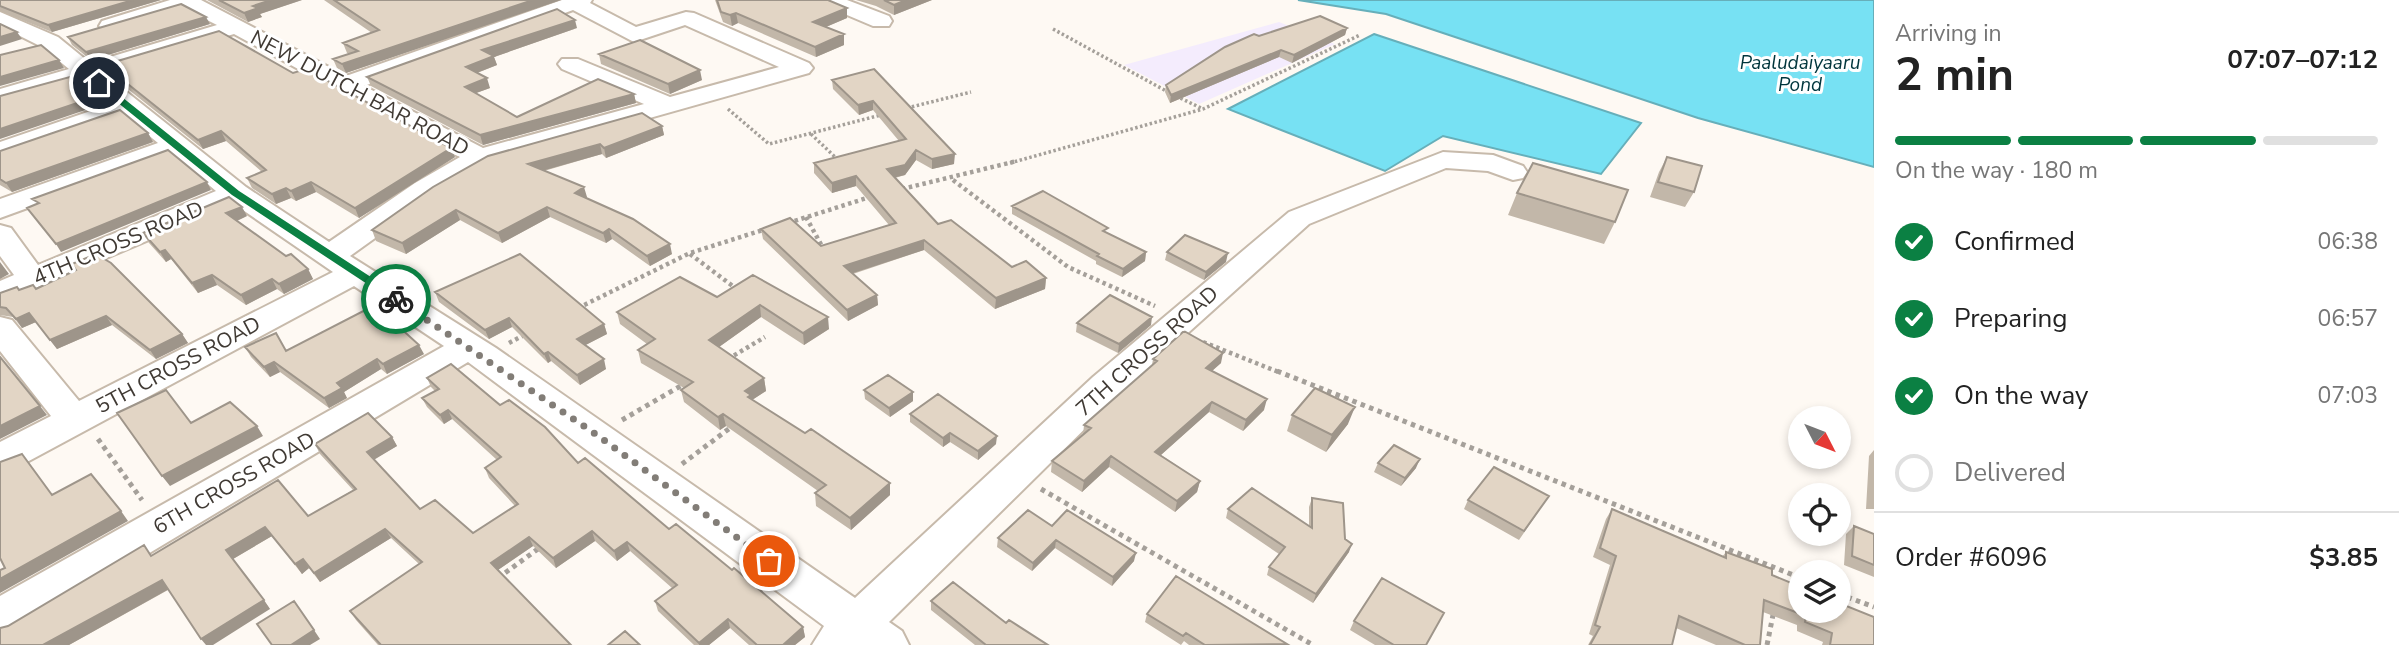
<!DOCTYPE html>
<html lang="en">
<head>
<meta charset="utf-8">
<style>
	body { margin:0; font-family:"Nunito Sans",sans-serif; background:#f6f6f6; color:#222; height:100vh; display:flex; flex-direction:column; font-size:26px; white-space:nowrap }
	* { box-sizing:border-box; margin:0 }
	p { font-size:23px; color:#767676 }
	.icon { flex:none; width:38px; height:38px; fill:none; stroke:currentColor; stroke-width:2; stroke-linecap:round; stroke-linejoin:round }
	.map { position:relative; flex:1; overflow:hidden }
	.details { display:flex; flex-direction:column; background:#fff; width:525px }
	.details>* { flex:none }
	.needle { width:46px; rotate:132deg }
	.controls { position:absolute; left:1788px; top:406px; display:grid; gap:14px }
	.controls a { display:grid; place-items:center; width:63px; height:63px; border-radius:50%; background:#fff; box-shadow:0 4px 10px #0003; font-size:35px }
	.pin { position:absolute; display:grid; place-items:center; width:60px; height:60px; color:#fff; margin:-30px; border:4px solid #fff; border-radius:50%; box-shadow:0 2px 7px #0007 }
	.courier { position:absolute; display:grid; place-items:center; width:70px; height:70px; margin:-35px; border:5px solid #0b8043; border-radius:50%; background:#fff; color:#222; box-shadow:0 2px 9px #0007 }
	.summary em { font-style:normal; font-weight:700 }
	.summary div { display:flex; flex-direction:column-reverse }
	.summary { display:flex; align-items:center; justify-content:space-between; height:119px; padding:0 21px }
	h1 { font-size:46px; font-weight:700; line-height:52px }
	.bar { display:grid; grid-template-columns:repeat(4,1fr); gap:10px 7px; align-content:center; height:84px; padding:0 21px }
	.bar i { height:9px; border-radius:5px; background:#e0e0e0 }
	.bar .selected { background:#0b8043 }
	.bar p { grid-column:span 4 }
	.line { display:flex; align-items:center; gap:18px; padding:0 21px; border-top:2px solid #e0e0e0 }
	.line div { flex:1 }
	ol { padding:0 21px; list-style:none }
	li { display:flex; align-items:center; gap:21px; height:77px }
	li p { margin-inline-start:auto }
	li .icon { padding:7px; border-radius:50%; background:#0b8043; color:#fff; stroke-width:4 }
	li:last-child { color:#767676 }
	li i { width:38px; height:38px; border:4px solid #e0e0e0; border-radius:50% }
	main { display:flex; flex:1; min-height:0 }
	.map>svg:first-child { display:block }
</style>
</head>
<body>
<main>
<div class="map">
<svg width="1874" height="645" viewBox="0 0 1874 645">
	<rect width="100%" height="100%" fill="#fef9f3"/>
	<path fill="#f4ecfd" d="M1279 22 1335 44 1199 104 1124 65Z"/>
	<path fill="#77e1f3" stroke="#66afba" stroke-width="2" d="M1298 0H1874V167L1698 118 1386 14Z
		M1374 34 1641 123 1601 174 1443 136 1385 171 1228 109Z"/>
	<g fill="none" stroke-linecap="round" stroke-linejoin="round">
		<g stroke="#c7baab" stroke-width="4">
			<path id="minor" d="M170 0H201L346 76 562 0H592L590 3 636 27 686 12 694 13 809 63 813 68 809 73 490 163 435 195 350 256 496 348 855 598 1093 377 1289 212 1443 152 1493 155 1523 166 1527 172 1523 178 1513 180 1488 171 1446 168 1309 224 1119 395 889 622 902 631 909 645H812L824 626 468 362 16 633 0 638V596L444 346 354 286 14 469 0 473V442L51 416 0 351V317L12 320 79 401 333 272 234 204 0 303V281L14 275 0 256V225L11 228 38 265 216 191 173 155 0 218V199L158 143 125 116 0 159V142L111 104 82 80 0 104V89L69 69 42 47 0 26V12L58 37 90 63 217 25 185 9 110 33 99 26 102 21ZM573 10 634 42 685 25 779 67 670 97 578 59H562L558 64 562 69 644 104 483 148 364 86ZM234 34 460 157 415 183 329 242 246 187 103 73Z
				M818 0H847L889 16 892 21 889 26H873L821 4Z"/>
		</g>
		<path stroke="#a5a09a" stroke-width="3.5" stroke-dasharray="2.5 2.5" stroke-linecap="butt" d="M1053 29 1168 92
			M1176 96 1203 109
			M907 108 971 92
			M728 109 769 144 881 115
			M811 134 835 157
			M1010 163 1203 109 1360 35"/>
		<path stroke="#a5a09a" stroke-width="4.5" stroke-dasharray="3.5 3.5" stroke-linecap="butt" d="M953 180 1068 267 1155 306
			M902 189 1017 161
			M806 217 824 250
			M788 223 870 197
			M690 254 734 287
			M578 308 690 253 766 229
			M1203 342 1281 373
			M509 343 526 334
			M728 359 765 337"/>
		<path stroke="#a5a09a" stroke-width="5" stroke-dasharray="4.5 4.5" stroke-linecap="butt" d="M1277 371 1801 578
			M622 420 684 384
			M98 439 142 500
			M682 464 734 425
			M1041 489 1313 645
			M498 578 542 546
			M1839 594 1874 607
			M1767 645 1774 610"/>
		<use href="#minor" fill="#fff" fill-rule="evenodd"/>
	</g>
	<path fill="#c2b7a9" d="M0 0H161L52 32 0 11Z
		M207 0H302L260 14 262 17 248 22Z
		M324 0H561L346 73 337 68 333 59 349 54 347 53 343 43 372 33Z
		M715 0H828L847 18 826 27 844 34V45L816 57 738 23 732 26 723 22Z
		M856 0H932L894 15 876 6Z
		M210 24 91 60 72 45 68 37Z
		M577 28 494 57 497 65 477 73 490 88 476 93 517 117 634 94 636 103 483 145 371 86 367 77Z
		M1347 28 1345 35 1292 63 1279 57 1170 103 1165 92 1166 85 1259 36Z
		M599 54 702 80 670 94 601 64Z
		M104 65 293 73 455 157 359 218 316 192 296 201 291 198 276 204 252 188 247 178 262 172 226 141 203 149 109 74Z
		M874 69 954 164 932 169 916 160 905 175 895 178 938 224 1012 267 1046 278 1045 289 995 309 924 250 853 274 877 295 878 305 848 321 763 239 761 229 821 246 889 225 856 186 832 193 814 173V163L899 141 873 110 859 115 833 89 832 80Z
		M662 126 664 135 606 158 602 154 544 171 587 197 586 198 672 254 650 266 612 239 606 243 550 217 502 243 460 220 406 254 376 241 372 230 433 187Z
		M148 133 153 142 12 192 0 185V151Z
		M1667 157 1694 192 1685 207 1650 197 1659 172Z
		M1517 193 1615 222 1604 244 1508 215Z
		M1012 206 1107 233 1146 252 1145 261 1122 277 1096 264V261L1012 214Z
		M247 216 237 221 286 256 308 269 313 279 284 294 277 289 246 305 217 285 198 293 171 259 166 262 149 243 143 233Z
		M1167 252 1226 262 1204 280 1165 260Z
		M753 275 829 329 804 345 761 317 719 347 764 378 766 391 752 400 890 495 851 530 816 506 815 493 818 491 726 426 720 430 684 402 681 390 684 388 641 363 638 350 647 344 620 324 617 312 717 297Z
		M36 289 182 334 188 343 156 359 112 325 57 349 36 322 22 328 13 317 0 315V293Z
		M435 292 604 324 607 334 585 345 606 369 580 385 551 361 548 363 512 327 489 339 439 302Z
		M1077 323 1151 325 1118 353 1076 332Z
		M245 347 286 351 424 354 387 374 381 369 344 392 347 398 329 408 280 372 270 377 251 357Z
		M1153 359 1221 363 1212 371 1264 410 1243 431 1209 412 1161 455 1200 481 1197 492 1175 512 1109 467 1082 492 1051 472 1052 461 1083 435 1084 425 1152 365Z
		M427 378 500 405 669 529 732 570 803 627 805 637 795 645H749L730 628 709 645H694L658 611 655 601 672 588 630 551 617 561 595 541 556 568 533 546 498 570 571 645H378L356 620 350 611 419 564 391 538 320 582 309 568 302 574 272 536 233 559 270 609 168 590 69 645 8 626 152 555 308 516 353 490 320 454 315 444 392 437 397 446 374 459 420 509 473 533 515 506 489 478 485 468 497 460 452 419 444 424 427 407 422 398 435 391 431 387Z
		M864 390 913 392V401L890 417 865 399Z
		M910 414 996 444 978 460 950 442 943 447 910 422Z
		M1292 415 1348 424 1326 452 1287 431Z
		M1874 450V509H1866L1869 456Z
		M1378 463 1416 468 1401 486 1374 472Z
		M1549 496 1519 540 1464 509 1468 500Z
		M1312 498 1345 539 1349 552 1313 603 1267 575 1269 567 1279 554 1226 518 1228 509 1309 526V507Z
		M1612 509 1722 557 1726 552 1772 575 1874 645H1822L1823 642 1797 631V625L1763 612 1760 645H1716L1676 628 1672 645H1588L1593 636 1589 634 1610 565 1593 557 1606 519Z
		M1052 526 1134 561 1112 586 1055 548 1032 571 997 547 998 538Z
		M1854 526 1874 534V577L1844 565 1846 534Z
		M931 601 1006 623 1048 645H975L931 610Z
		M1147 614 1287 645H1189L1184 641 1181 645 1145 622Z
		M1354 621 1427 645H1375L1350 630Z"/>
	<path fill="#9e958a" d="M133 0H161L52 32 48 25Z
		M271 0H302L260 14 262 17 248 22 244 13 253 6Z
		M533 0H561L346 73 342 64Z
		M906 0H932L894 15V5Z
		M847 8V18L814 32 813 22Z
		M736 13 738 23 732 26 730 15Z
		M206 17 210 24 91 60 86 52Z
		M575 20 577 28 494 57 497 65 469 76 466 67 482 50Z
		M1347 28 1345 35 1292 63 1294 55Z
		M17 32 22 39 0 46V37Z
		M844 34V45L816 57 815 47Z
		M1281 50 1279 57 1170 103 1171 95Z
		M59 60 64 68 0 86V77Z
		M700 70 702 80 670 94 668 84Z
		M487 78 490 88 468 96 465 87Z
		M634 94 636 103 483 145 480 135Z
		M101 95 106 103 0 139V129Z
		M873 101V110L859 115 858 105Z
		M662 126 664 135 606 158 604 148Z
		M221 131 226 141 203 149 198 140Z
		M148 133 153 142 12 192 6 183Z
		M600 144 602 154 531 174 528 164Z
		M451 148 455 157 359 218 355 208Z
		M916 150V160L905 175 888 179 887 169Z
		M955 154 954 164 932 169V159Z
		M856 176V186L832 193V183Z
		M207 182 211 190 61 252 56 244Z
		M311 182 316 192 296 201 291 191Z
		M584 187 587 197 577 203 575 193Z
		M286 188 291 198 276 204 272 194Z
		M242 207 247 216 232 223 226 213Z
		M547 207 550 217 502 243 498 233Z
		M456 210 460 220 406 254 402 243Z
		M609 229 612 239 606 243 603 233Z
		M924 240V250L844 276V266Z
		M670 244 672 254 650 266 647 256Z
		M165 250 171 259 166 262 160 252Z
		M1146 252 1145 261 1122 277 1123 269Z
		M1228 253 1226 262 1204 280 1206 272Z
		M0 262 9 274 0 279Z
		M308 269 313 279 284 294 279 284Z
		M212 275 217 285 198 293 192 283Z
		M1046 278 1045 289 995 309 996 298Z
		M272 279 277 289 246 305 241 295Z
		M877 295 878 305 848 321 847 310Z
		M760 305 761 317 712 352 709 340Z
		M29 313 36 322 22 328 16 319Z
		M106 316 112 325 57 349 50 340Z
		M828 317 829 329 804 345 803 333Z
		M1152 317 1151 325 1118 353 1119 344Z
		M509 318 512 327 489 339 485 330Z
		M604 324 607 334 580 348 577 339Z
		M182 334 188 343 156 359 150 350Z
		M419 345 424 354 387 374 383 364Z
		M548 352 551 361 548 363 544 354Z
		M1223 353 1221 363 1204 378 1206 368Z
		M377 359 381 369 344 392 347 398 329 408 324 398 337 383Z
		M604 359 606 369 580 385 577 375Z
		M274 362 280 372 270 377 264 367Z
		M764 378 766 391 749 402 745 391Z
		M913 392V401L890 417 889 408Z
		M1267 399 1264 410 1243 431 1246 420Z
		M1212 402 1209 412 1153 462 1155 452Z
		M40 406 47 415 0 439V426Z
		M1355 407 1348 424 1326 452 1332 435Z
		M448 410 452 419 444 424 440 415Z
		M723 414 726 426 720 430 718 417Z
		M257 426 263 436 170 486 162 476Z
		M950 433V442L943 447V438Z
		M997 436 996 444 978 460V451Z
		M392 437 397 446 372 461 367 452Z
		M1111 456 1109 467 1082 492 1084 481Z
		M1420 459 1416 468 1401 486 1405 478Z
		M1200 481 1197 492 1175 512 1177 501Z
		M890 483V495L851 530 850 518Z
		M121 511 128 521 0 593V579Z
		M265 527 272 536 233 559 226 550Z
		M385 529 391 538 320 582 314 573Z
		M592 531 595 541 556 568 553 558Z
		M529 537 533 546 495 572 491 563Z
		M1056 540 1055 548 1032 571 1033 563Z
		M627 542 630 551 617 561 614 551Z
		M1352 544 1349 552 1313 603 1316 594Z
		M1136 553 1134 561 1112 586 1113 577Z
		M303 559 309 568 302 574 295 564Z
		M162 580 169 589 69 645H43Z
		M264 600 270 609 213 645H206L201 639Z
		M728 619 730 628 709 645H699V643Z
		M803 627 805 637 795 645H783Z
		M314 630 320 639 310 645H291Z"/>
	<path fill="#e2d5c5" stroke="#9e958a" stroke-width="2" d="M0 0H133L48 25 0 6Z
		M219 0H271L253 6 258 8 244 13Z
		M334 0H533L342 64 333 59 358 51 343 43 379 30Z
		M717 0H828L847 8 813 22 844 34 815 47 736 13 730 15 721 12Z
		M884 0H906L894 5Z
		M181 4 206 17 86 52 68 37Z
		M557 9 575 20 482 50 494 56 466 67 487 78 465 87 517 117 598 79 634 94 480 135 367 77Z
		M1320 16 1347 28 1294 55 1281 50 1171 95 1166 85 1225 47 1254 34 1259 36Z
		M0 24 17 32 0 37Z
		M219 31 293 73 306 69 451 148 355 208 311 182 291 191 286 188 272 194 247 178 266 170 221 131 198 140 104 65Z
		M640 40 700 70 668 84 599 54Z
		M41 45 59 60 0 77V55Z
		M874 69 955 154 932 159 916 150 905 165 887 169 938 224 951 220 1012 267 1026 261 1046 278 996 298 924 240 844 266 877 295 847 310 761 229 790 218 821 246 896 223 856 176 832 183 814 163 906 139 873 101 858 105 832 80Z
		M77 75 101 95 0 129V96Z
		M120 110 148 133 6 183 0 179V151Z
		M642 113 662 126 604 148 600 144 528 164 584 187 575 193 633 219 670 244 647 256 609 229 603 233 547 207 498 233 456 210 402 243 372 230 433 187 488 156Z
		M168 150 207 182 56 244 27 208 39 203 32 199Z
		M1667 157 1702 166 1694 192 1658 182Z
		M1533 163 1628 190 1615 222 1517 193Z
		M1043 191 1108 228 1103 231 1146 252 1123 269 1097 256 1099 254 1012 206Z
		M229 197 242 207 226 213 286 256 291 254 308 269 279 284 272 279 241 295 212 275 192 283 165 250 160 252 143 233Z
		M1185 235 1228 253 1206 272 1167 252Z
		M96 254 111 263 182 334 150 350 106 316 50 340 29 313 16 319 6 308 0 307V293L17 287 19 290 33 285 36 289 76 270 72 264Z
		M520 254 604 324 577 339 604 359 577 375 548 352 544 354 509 318 485 330 435 292Z
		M753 275 828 317 803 333 760 305 709 340 764 378 745 391 751 395 748 397 805 433 811 429 890 483 850 518 815 493 826 485 723 414 718 417 681 390 693 382 638 350 655 339 617 312 680 277 717 297Z
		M1110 295 1152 317 1119 344 1077 323Z
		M375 305 419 345 383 364 377 359 337 383 342 388 324 398 274 362 264 367 245 347 276 333 286 351Z
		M1184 331 1223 353 1206 368 1267 399 1246 420 1212 402 1155 452 1200 481 1177 501 1111 456 1084 481 1052 461 1091 428 1084 425 1157 361 1153 359Z
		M0 357 40 406 0 426Z
		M451 364 500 405 509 400 545 427 578 463 585 458 669 529 676 524 732 570 734 568 803 627 783 645H757L728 619 699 643 655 601 677 585 627 542 614 551 592 531 553 558 529 537 491 563 571 645H381L350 611 422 562 385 529 314 573 303 559 295 564 265 527 226 550 264 600 201 639 162 580 43 645H0V628L8 626 144 545 151 556 278 480 308 516 356 489 315 444 368 413 392 437 367 452 420 509 435 500 473 533 518 504 485 468 501 457 448 410 440 415 422 398 439 389 427 378Z
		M888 375 913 392 889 408 864 390Z
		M1315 388 1355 407 1332 435 1292 415Z
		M166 390 191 423 230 402 257 426 162 476 117 413Z
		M938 394 997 436 978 451 950 433 943 438 910 414Z
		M1394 445 1420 459 1405 478 1378 463Z
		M22 454 52 495 91 474 121 511 0 579V570L5 568 0 558V462Z
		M1494 467 1549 496 1524 531 1468 500Z
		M1252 488 1312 528V498L1343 503 1345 539 1352 544 1316 594 1269 567 1285 547 1228 509Z
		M1612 509 1726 558V552L1772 569V575L1801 587V611H1839V603L1874 617V645H1830L1832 633 1805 622 1806 616 1764 600 1760 645H1745L1679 616 1672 645H1590L1600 627 1595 625 1616 556 1600 548Z
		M1028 510 1052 526 1067 510 1136 553 1113 577 1056 540 1033 563 998 538Z
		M1854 526 1874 534V565L1852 556Z
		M1176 576 1287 644 1205 645 1186 633 1183 636 1147 614Z
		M1382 578 1444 613 1426 645H1394L1354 621Z
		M953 582 1006 623 1009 620 1048 645H986L931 601Z
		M294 601 314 630 291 645H272L257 624Z
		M625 631 640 645H608Z"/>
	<path fill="#0b8043" d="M96 81H102L239 191 400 296V301H393L232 195 96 85Z"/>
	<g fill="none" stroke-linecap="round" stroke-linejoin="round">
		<path stroke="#827d77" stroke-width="7" stroke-dasharray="0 12.6" d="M396 299 597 435 769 561"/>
	</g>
	<g text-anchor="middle" stroke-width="6" stroke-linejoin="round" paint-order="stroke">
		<g font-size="19" font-style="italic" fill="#00353c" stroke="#fff">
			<text x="1800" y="69">Paaludaiyaaru<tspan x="1800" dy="22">Pond</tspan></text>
		</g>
		<g font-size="21" fill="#403a34" stroke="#fff">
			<text transform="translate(360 93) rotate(28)" y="7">NEW DUTCH BAR ROAD</text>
			<text transform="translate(118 243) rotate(-23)" y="7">4TH CROSS ROAD</text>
			<text transform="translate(1147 351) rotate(-42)" y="7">7TH CROSS ROAD</text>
			<text transform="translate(178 365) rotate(-28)" y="7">5TH CROSS ROAD</text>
			<text transform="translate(234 483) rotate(-30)" y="7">6TH CROSS ROAD</text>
		</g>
	</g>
</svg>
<div class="controls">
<a><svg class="needle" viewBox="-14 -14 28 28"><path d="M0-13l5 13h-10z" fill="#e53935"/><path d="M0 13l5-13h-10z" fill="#767676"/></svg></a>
<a><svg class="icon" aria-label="locate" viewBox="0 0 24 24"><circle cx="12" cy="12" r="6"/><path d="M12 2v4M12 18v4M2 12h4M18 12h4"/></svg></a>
<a><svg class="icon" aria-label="layers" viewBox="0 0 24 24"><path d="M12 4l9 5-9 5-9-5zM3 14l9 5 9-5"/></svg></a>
</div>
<div class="pin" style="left:769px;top:561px;background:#ea580c"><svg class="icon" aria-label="bag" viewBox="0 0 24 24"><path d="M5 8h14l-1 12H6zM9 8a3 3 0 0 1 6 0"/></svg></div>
<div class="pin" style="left:99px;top:83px;background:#1f2937"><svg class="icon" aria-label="home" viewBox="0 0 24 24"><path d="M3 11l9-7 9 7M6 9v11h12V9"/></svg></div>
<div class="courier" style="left:396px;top:299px"><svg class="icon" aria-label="bike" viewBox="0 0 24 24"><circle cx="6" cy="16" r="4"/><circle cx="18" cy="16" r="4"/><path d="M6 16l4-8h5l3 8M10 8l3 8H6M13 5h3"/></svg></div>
</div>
<section class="details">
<div class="summary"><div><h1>2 min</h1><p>Arriving in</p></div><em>07:07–07:12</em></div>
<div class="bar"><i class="selected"></i><i class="selected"></i><i class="selected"></i><i></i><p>On the way · 180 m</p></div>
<ol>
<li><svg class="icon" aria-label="check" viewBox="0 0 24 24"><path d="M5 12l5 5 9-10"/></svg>Confirmed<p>06:38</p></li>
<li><svg class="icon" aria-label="check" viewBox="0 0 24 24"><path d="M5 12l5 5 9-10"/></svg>Preparing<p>06:57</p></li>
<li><svg class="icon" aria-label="check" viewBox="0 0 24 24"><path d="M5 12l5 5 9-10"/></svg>On the way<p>07:03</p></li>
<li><i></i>Delivered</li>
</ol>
<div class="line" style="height:91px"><div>Order #6096</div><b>$3.85</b></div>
</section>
</main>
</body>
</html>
